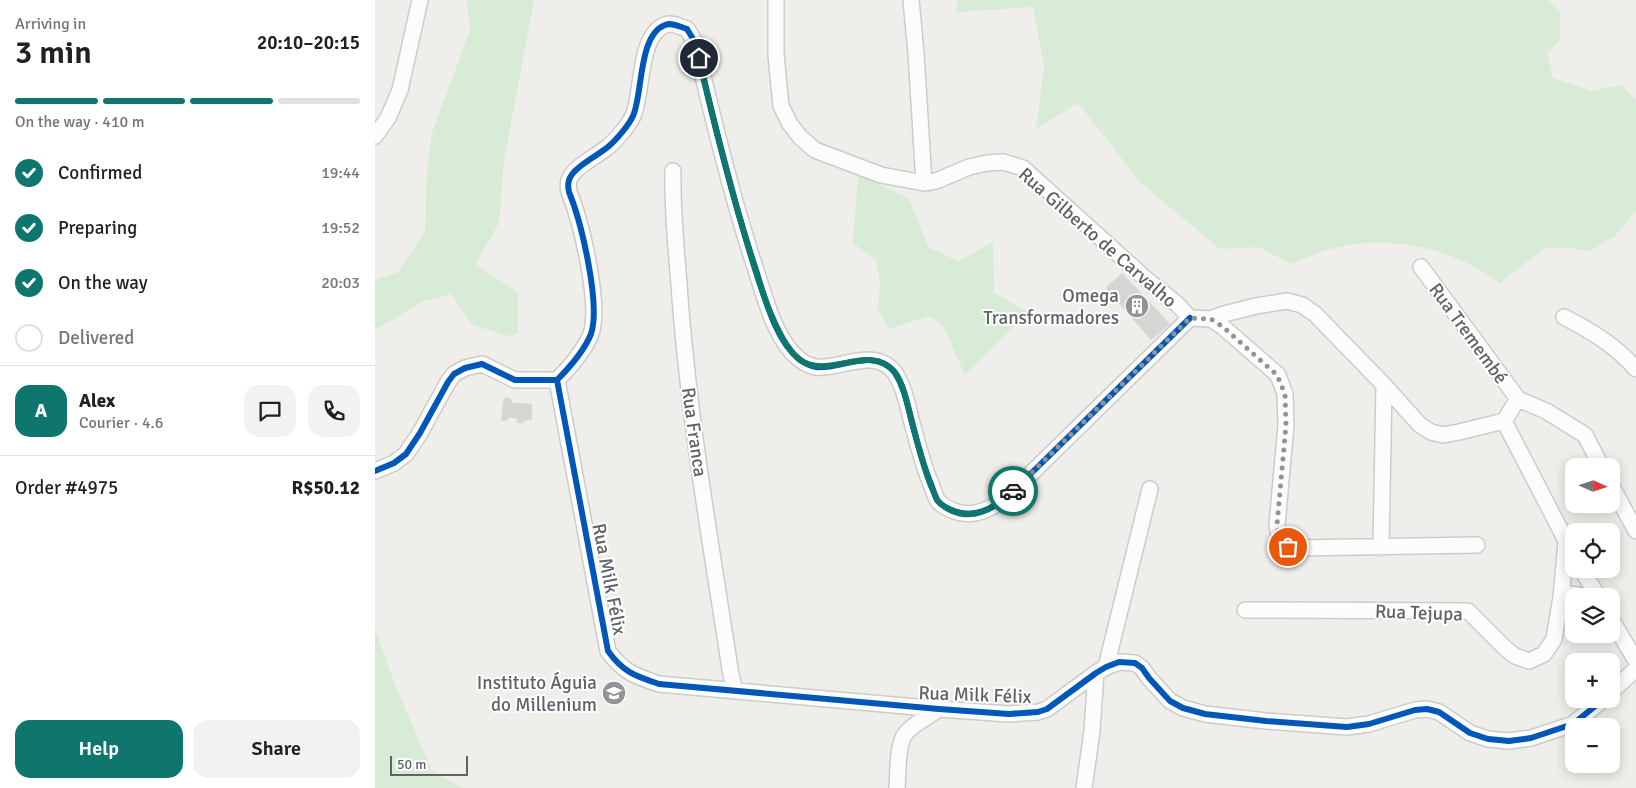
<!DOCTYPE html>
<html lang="en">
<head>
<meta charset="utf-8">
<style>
	body { margin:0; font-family:Signika,sans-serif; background:#f2f2f2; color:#202124; height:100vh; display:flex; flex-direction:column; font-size:19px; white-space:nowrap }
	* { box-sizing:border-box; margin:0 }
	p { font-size:16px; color:#757577 }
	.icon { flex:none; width:28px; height:28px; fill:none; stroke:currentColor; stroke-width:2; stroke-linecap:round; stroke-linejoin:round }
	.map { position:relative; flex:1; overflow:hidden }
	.panel { display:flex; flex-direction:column; background:#fff; width:375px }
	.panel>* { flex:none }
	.needle { width:32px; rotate:93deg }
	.fabs { position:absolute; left:1190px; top:458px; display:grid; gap:10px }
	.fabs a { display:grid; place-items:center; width:55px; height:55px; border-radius:10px; background:#fff; box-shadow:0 2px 12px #0003; font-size:25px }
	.scale { position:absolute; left:15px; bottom:12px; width:78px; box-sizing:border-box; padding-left:5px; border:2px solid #5f6368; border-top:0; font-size:14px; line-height:18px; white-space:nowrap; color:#5f6368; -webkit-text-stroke:4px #fff; paint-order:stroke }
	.pin { position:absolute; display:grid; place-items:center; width:42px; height:42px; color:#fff; margin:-21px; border:2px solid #fff; border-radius:50%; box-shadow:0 1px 5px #0007 }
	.courier { position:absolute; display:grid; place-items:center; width:50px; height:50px; margin:-25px; border:4px solid #0f766e; border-radius:50%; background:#fff; color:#222; box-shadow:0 1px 6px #0007 }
	.head em { font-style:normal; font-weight:600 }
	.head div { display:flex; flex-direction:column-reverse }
	.head { display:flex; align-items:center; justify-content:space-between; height:85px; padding:0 15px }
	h1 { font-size:32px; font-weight:600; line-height:38px }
	.bar { display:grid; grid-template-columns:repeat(4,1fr); gap:8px 5px; align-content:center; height:60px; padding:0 15px }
	.bar i { height:6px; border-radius:4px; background:#e0e0e0 }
	.bar .on { background:#0f766e }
	.bar p { grid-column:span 4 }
	.line { display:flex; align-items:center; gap:12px; padding:0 15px; border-top:1px solid #e0e0e0 }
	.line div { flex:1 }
	.round { display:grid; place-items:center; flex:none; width:52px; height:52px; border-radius:15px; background:#f2f2f2 }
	ol { padding:0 15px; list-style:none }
	li { display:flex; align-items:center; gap:15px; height:55px }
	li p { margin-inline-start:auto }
	li .icon { padding:5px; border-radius:50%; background:#0f766e; color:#fff; stroke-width:4 }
	li:last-child { color:#757577 }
	li i { width:28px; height:28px; border:2px solid #e0e0e0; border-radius:50% }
	.primary-button { display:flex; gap:10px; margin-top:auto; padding:10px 15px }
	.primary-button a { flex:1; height:58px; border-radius:15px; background:#0f766e; color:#fff; font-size:20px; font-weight:600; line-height:58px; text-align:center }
	.primary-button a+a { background:#f2f2f2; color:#202124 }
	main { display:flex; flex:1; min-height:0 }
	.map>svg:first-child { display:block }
</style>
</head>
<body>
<main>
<section class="panel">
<div class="head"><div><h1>3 min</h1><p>Arriving in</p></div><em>20:10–20:15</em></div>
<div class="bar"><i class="on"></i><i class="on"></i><i class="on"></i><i></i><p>On the way · 410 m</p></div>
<ol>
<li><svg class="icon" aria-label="check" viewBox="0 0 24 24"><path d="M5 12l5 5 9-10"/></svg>Confirmed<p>19:44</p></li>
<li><svg class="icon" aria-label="check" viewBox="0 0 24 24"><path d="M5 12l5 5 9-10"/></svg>Preparing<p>19:52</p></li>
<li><svg class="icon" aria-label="check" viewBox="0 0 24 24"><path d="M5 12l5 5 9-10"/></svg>On the way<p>20:03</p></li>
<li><i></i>Delivered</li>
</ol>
<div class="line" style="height:90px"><b class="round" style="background:#0f766e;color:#fff">A</b><div><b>Alex</b><p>Courier · 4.6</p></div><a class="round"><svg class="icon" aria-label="chat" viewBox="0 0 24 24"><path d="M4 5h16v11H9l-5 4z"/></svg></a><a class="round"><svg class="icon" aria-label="phone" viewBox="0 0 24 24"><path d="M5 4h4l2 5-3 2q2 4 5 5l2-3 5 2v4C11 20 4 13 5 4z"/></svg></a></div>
<div class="line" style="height:65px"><div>Order #4975</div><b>R$50.12</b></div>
<div class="primary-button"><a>Help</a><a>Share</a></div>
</section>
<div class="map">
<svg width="1261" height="788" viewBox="0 0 1261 788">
	<rect width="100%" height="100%" fill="#efeeea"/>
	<path fill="#d8ebd6" d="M92 0H159L129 161 124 223 100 264 143 293V333L134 336 97 325 76 294 46 302 0 330V280L23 272 50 232 52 168 57 133 95 30Z
		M582 0H1173L1185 12V41L1172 53 1178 78 1217 91 1246 85 1261 100V211L1240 236 1215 251 1193 248H1170L1125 283C1080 249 1019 235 963 247 947 251 931 258 916 264L884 247 845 249 766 183 703 103 661 129 669 66 658 7 582 12Z
		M483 174 534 199 553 247 583 261 618 242 619 293 653 312 590 375 569 327 555 316 513 329 503 308 505 282 501 260 478 243Z
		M0 629 19 682 57 771 87 788H0Z"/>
	<path fill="#d6d5d3" stroke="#deddd9" d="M747 273 795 324 776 340 731 288Z
		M129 398H135L137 403 157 404V420H151L148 423H142V419L134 417 131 421 126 420Z"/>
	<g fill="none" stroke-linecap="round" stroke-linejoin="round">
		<g stroke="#cbcccc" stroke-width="18">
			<path id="minor" d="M401 0V55L406 106 415 124 425 137 440 150 506 175 549 183 561 181 594 167 612 163 628 162 648 168 771 279 802 304 815 318 836 319 849 314 881 306 912 301 927 305 940 314 1009 385 1045 425 1056 432 1068 435 1084 432 1129 421 1143 399 1171 411 1210 435 1226 466
				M536 0 541 53 549 183
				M0 136 13 118 25 90 45 0
				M298 171C297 208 301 246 304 284 313 415 336 545 356 675L360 690
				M1046 267 1143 399
				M1189 317C1216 331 1240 345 1261 369
				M836 319 848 327 903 375 910 394 911 425 902 525C904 539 904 546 920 548L1102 545
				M182 380 233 651C248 672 260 676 284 684L564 709 634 714 663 712 672 709 721 673 731 667 744 662 760 663 767 668 774 678 795 701 808 708 830 714 891 721 972 727 994 724 1040 710 1052 709 1064 712 1095 733 1113 739 1134 741 1156 738 1198 724 1229 699
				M1129 421 1199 556
				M0 471 19 463 31 454 45 433 73 382 79 374 90 368 107 364 140 380H182C195 367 209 351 216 334 226 304 206 221 194 192 193 188 193 184 194 180 198 167 224 155 234 146 241 140 254 125 258 116 268 94 263 35 290 25 297 22 305 27 312 29L320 42C337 116 355 191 379 264 389 294 399 339 424 359 429 363 435 366 441 367 465 370 500 346 520 373 529 387 532 403 536 419 542 441 547 463 556 484 558 489 560 497 563 501 567 506 574 509 579 511 600 519 618 508 634 495L815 318
				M1236 485 1261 531
				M1006 548 1009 385
				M1206 569 1223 596
				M1186 597 1191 543
				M870 610 1093 611 1131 649 1140 656 1154 661 1169 654 1179 639 1186 597 1198 594 1208 596
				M1236 619 1261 661
				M731 667 775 489
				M1236 692 1261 669
				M522 788C523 775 522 742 531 733 539 723 553 717 564 709
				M709 788 717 731 721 673"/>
		</g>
		<use href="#minor" stroke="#fdfcfc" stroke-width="15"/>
		<g stroke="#fff" stroke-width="9">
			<path id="cycleway" d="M182 380 233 651C248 672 260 676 284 684L564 709 634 714 663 712 672 709 721 673 731 667 744 662 760 663 767 668 774 678 795 701 808 708 830 714 891 721 972 727 994 724 1040 710 1052 709 1064 712 1095 733 1113 739 1134 741 1156 738 1198 724 1229 699
				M0 471 19 463 31 454 45 433 73 382 79 374 90 368 107 364 140 380H182C195 367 209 351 216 334 226 304 206 221 194 192 193 188 193 184 194 180 198 167 224 155 234 146 241 140 254 125 258 116 268 94 263 35 290 25 297 22 305 27 312 29L320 42C337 116 355 191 379 264 389 294 399 339 424 359 429 363 435 366 441 367 465 370 500 346 520 373 529 387 532 403 536 419 542 441 547 463 556 484 558 489 560 497 563 501 567 506 574 509 579 511 600 519 618 508 634 495L815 318"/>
		</g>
		<use href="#cycleway" stroke="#0057b8" stroke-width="6"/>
	</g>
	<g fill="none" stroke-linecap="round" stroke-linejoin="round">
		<path stroke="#919496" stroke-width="5" stroke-dasharray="0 9" d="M638 491 815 318 836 319 848 327 902 375 910 394 911 425 902 525C903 534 904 542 913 547"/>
		<path stroke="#0f766e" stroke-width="6" d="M324 58C336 110 349 161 363 212 374 248 396 338 425 360 453 380 493 343 519 371 527 381 530 395 533 406 540 433 546 460 556 486 558 490 560 496 562 500 567 507 580 513 588 514 607 516 625 504 638 491"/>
	</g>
	<defs>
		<g id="building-disc" transform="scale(1.25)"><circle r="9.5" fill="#919496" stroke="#fff"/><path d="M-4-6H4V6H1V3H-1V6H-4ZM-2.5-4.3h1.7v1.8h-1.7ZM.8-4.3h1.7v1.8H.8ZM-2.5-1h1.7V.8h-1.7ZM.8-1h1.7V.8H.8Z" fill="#fff"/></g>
		<g id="school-disc" transform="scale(1.25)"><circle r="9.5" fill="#919496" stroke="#fff"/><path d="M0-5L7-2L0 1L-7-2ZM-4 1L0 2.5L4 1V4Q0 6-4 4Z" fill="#fff"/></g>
	</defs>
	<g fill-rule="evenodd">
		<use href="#building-disc" x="762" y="306"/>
		<use href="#school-disc" x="239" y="693"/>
	</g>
	<g text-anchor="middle" stroke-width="4" stroke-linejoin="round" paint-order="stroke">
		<g font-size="19" fill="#5f6368" stroke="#fff">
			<text transform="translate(723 237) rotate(41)" y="7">Rua Gilberto de Carvalho</text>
			<text transform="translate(1094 333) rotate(54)" y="7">Rua Tremembé</text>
			<text transform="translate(320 432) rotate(82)" y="7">Rua Franca</text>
			<text transform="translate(235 579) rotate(79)" y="7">Rua Milk Félix</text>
			<text transform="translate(1044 612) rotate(2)" y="7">Rua Tejupa</text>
			<text transform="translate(600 694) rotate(2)" y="7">Rua Milk Félix</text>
		</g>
		<g font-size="19" fill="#5f6368" stroke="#fff" text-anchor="end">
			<text x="744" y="302">Omega<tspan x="744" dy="22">Transformadores</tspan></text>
			<text x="222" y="689">Instituto Águia<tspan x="222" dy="22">do Millenium</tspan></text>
		</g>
	</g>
</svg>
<div class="fabs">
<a><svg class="needle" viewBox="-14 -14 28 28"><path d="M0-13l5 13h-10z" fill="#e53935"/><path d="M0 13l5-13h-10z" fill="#757577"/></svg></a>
<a><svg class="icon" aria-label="locate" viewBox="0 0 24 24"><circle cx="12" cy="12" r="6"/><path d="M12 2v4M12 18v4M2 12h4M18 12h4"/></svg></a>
<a><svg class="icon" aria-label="layers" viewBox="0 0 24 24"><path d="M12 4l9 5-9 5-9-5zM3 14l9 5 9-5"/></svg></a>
<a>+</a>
<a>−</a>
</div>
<div class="scale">50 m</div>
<div class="pin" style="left:913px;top:547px;background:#ea580c"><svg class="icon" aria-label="bag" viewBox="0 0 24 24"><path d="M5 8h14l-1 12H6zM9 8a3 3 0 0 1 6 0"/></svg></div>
<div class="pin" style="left:324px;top:58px;background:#1f2937"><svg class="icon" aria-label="home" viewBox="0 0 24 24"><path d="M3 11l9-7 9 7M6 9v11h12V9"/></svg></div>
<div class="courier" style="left:638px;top:491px"><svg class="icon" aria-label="car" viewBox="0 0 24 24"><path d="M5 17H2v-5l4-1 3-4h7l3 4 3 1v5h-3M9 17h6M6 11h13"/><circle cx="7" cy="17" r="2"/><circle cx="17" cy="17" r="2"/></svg></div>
</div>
</main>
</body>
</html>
